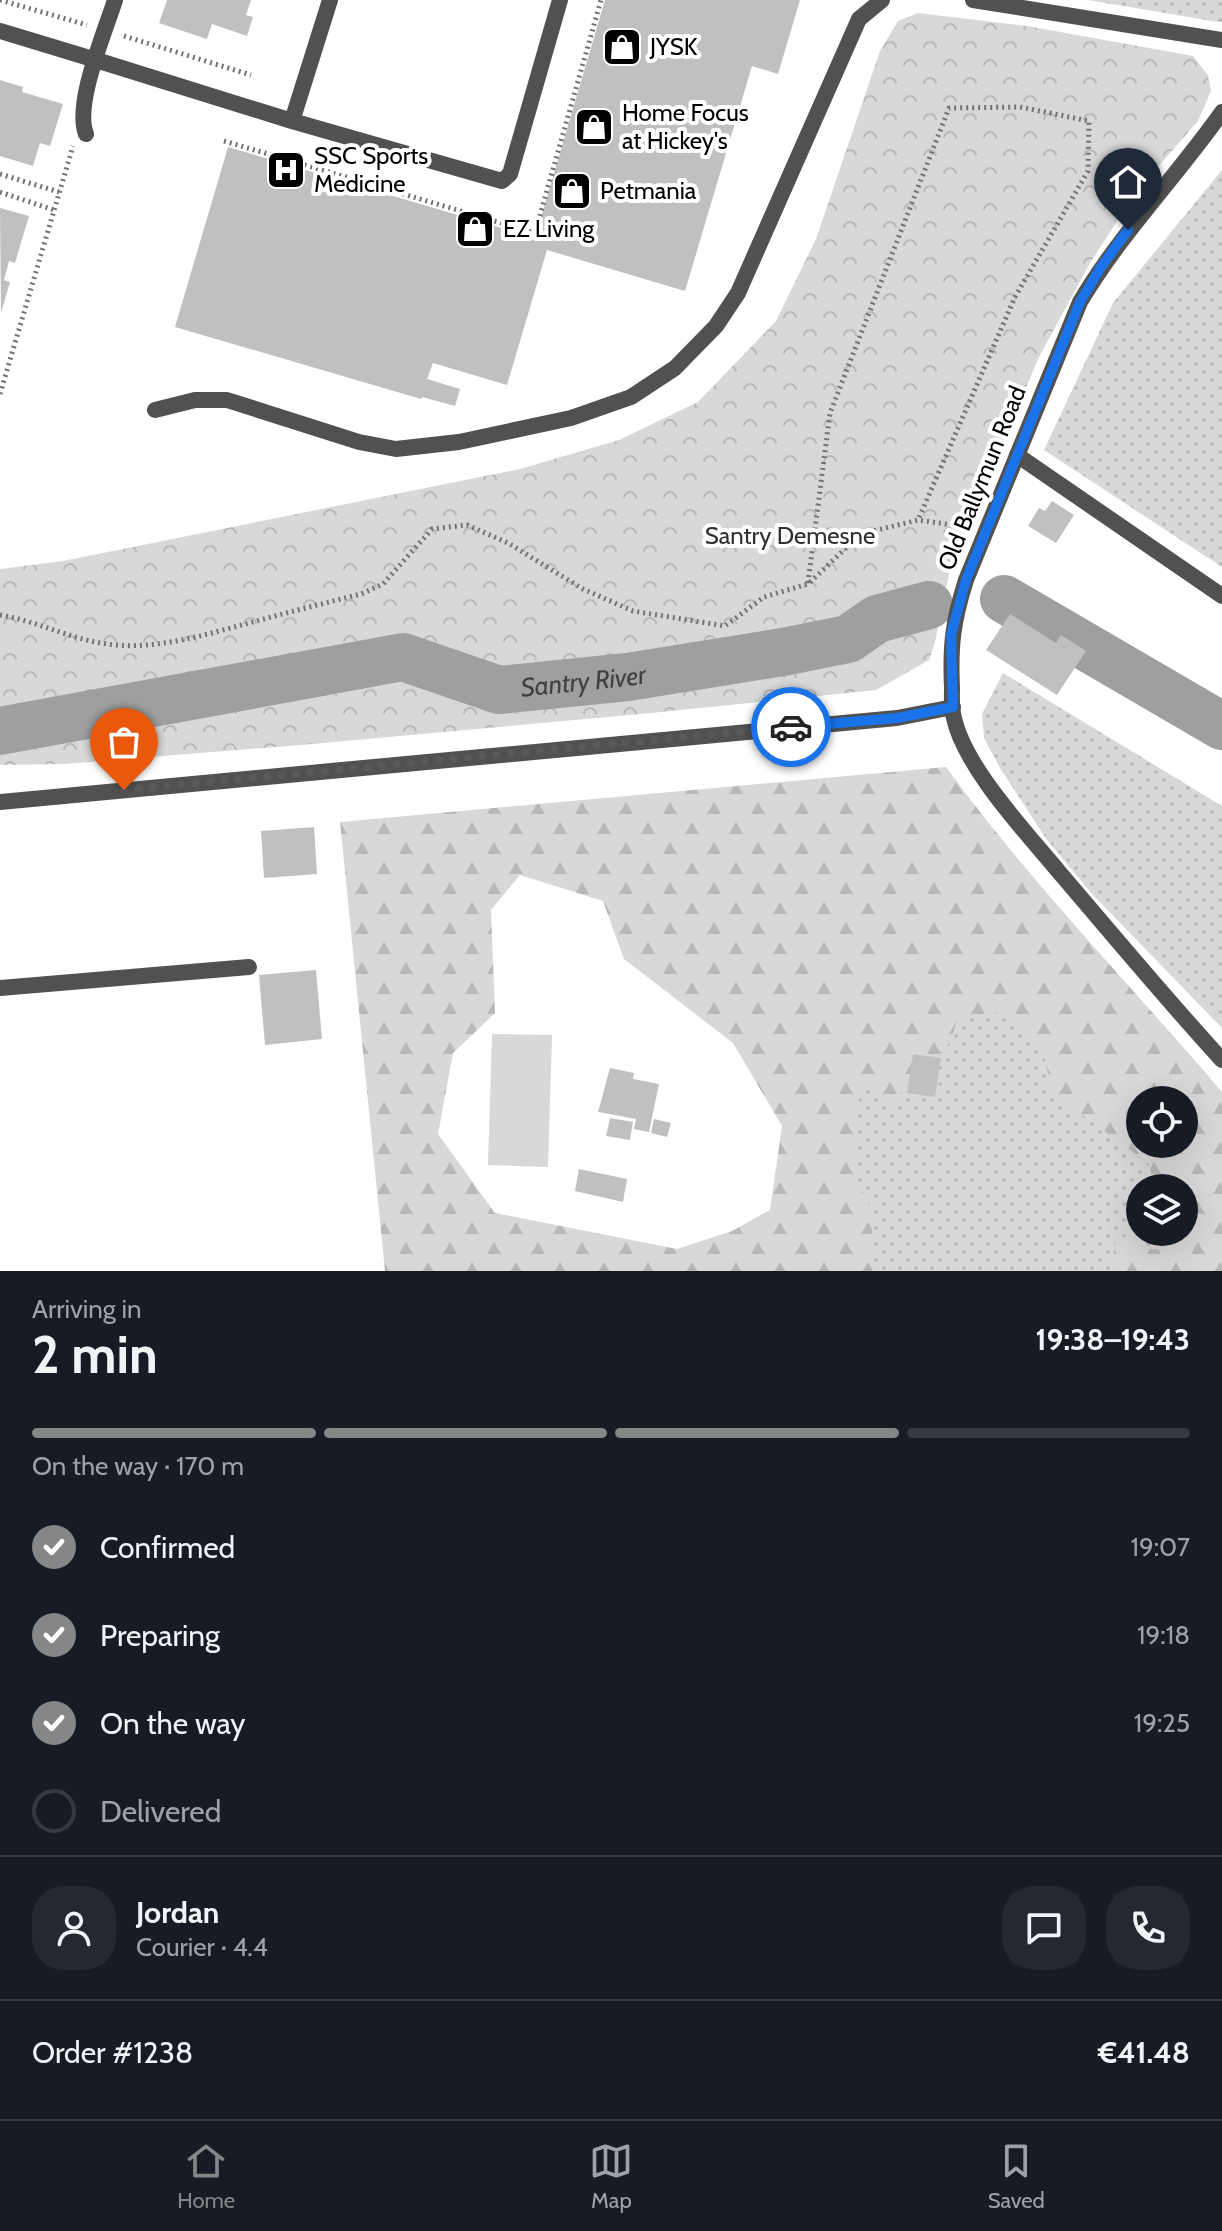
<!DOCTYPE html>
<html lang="en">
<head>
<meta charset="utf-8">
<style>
	body { margin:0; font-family:Cabin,sans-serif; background:#242831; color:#f1f3f6; height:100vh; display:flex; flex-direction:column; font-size:30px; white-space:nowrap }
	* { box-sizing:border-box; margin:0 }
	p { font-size:26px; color:#9ea1a6 }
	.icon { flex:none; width:44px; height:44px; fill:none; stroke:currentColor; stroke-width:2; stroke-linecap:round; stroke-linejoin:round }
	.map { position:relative; height:1271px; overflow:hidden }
	.sheet { display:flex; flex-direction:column; background:#171b24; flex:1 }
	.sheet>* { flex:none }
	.fabs { position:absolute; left:1126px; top:1086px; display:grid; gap:16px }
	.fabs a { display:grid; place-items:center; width:72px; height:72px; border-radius:50%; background:#171b24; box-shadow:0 8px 32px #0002; font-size:40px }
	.pin { position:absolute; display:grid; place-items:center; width:68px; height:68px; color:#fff; margin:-82px -34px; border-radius:50% 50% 50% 0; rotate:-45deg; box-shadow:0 0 8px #0007 }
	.pin .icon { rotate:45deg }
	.courier { position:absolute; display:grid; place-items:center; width:80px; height:80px; margin:-40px; border:6px solid #1a73e8; border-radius:50%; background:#fff; color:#222; box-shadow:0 2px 10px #0007 }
	.headline em { font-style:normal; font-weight:800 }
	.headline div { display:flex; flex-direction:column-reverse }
	.headline { display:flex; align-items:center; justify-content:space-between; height:136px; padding:0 32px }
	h1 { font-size:52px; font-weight:800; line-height:60px }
	.bar { display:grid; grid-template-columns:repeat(4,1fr); gap:12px 8px; align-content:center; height:96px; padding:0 32px }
	.bar i { height:10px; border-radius:6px; background:#363941 }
	.bar .active { background:#858687 }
	.bar p { grid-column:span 4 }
	.line { display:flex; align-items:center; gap:20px; padding:0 32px; border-top:2px solid #363941 }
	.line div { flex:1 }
	.round { display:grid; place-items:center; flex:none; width:84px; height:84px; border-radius:32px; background:#242831 }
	ol { padding:0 32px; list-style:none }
	li { display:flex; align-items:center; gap:24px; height:88px }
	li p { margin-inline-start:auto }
	li .icon { padding:8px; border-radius:50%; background:#858687; color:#fff; stroke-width:4 }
	li:last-child { color:#9ea1a6 }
	li i { width:44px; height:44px; border:4px solid #363941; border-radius:50% }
	.tabs { display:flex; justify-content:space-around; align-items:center; height:112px; border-top:2px solid #363941; background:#171b24; font-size:22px; color:#9ea1a6 }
	.tabs a { display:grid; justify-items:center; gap:4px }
	.tabs .active { color:#858687 }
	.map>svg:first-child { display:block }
</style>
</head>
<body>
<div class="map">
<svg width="1222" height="1271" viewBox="0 0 1222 1271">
	<defs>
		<pattern id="grass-dots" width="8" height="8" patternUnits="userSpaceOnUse" patternTransform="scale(2)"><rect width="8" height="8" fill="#d8d8d8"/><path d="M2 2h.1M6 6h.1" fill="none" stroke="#b8b8b8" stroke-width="1.8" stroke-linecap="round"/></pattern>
		<pattern id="forest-firs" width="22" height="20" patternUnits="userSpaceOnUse" patternTransform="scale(2)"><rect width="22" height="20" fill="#d8d8d8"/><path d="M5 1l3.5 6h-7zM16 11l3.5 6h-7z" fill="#b8b8b8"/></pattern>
		<pattern id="park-crowns" width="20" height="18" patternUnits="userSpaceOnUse" patternTransform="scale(2)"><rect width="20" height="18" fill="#d8d8d8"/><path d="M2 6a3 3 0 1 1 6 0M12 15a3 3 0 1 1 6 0" fill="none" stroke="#b8b8b8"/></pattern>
	</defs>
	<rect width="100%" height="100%" fill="#fff"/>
	<path fill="url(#grass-dots)" fill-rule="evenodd" d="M1088 0H1222V22H1218Z
		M1222 170V567L1044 450 1113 303Z
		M1003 673 1222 806V1028L1093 895 1047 840 1000 768 984 738 982 714Z
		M1001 974 1140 1144 1201 1171 1184 1241 1169 1271H853L842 1156 853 1069ZM1140 1188H1184V1232H1140Z"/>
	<path fill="url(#forest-firs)" fill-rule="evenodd" d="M946 767C1030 882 1130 984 1222 1092V1271H1113L1114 1245 1122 1236 1149 1249 1171 1250 1175 1239 1172 1232H1184V1188H1156L1148 1163 1053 1093 1040 1041 993 1011 956 1023 951 1041 889 1105 866 1082 853 1115 856 1181 872 1209V1271H385L340 822ZM520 875 603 901 624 959 733 1043 782 1126 770 1210 732 1231 677 1249 495 1213 438 1134 453 1053 495 1013 491 910ZM1140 1100H1184V1144H1140Z"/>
	<path fill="url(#park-crowns)" d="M918 13 1027 26 1193 56 1208 75 1211 91 1198 121 1136 192 1090 263 1039 357 951 564 935 642 929 660 876 690 651 713 301 745 63 764 0 765V569L63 561 520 469 619 440 698 402 776 321 816 239 880 51 898 21Z"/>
	<path fill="#d8d8d8" d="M492 1034 552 1035 548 1167 488 1165Z"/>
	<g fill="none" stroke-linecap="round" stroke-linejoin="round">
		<g stroke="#9f9f9f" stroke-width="48">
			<path d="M1004 599 1222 726"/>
			<path id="s1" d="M0 731 403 657 499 690 628 677 783 652 848 639 877 619 929 605"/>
		</g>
	</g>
	<path fill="#c0c0c0" d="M167 0H251L246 15 253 17 247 36 212 24 207 39 159 23Z
		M605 0H800L778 74 752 66 685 291 547 250 507 385 433 363 427 379 460 389 455 406 422 397 421 399 175 327 228 147 535 238Z
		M0 80 23 87 22 92 63 104 50 146 40 143 33 166 0 156Z
		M0 208 29 216 15 263 9 261 4 280 10 282 1 313Z
		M1052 501 1074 515 1056 543 1028 526 1039 508 1045 511Z
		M1010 614 1056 643 1061 635 1086 651 1057 695 986 650Z
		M314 827 317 874 264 878 261 831Z
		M316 970 322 1039 265 1045 259 975Z
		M913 1054 941 1058 935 1097 907 1093Z
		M610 1068 634 1073 633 1079 659 1084 649 1132 634 1129 636 1119 598 1112Z
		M610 1118 633 1122 630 1140 606 1136Z
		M654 1119 671 1123 667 1137 651 1133Z
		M579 1169 627 1179 623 1202 575 1191Z"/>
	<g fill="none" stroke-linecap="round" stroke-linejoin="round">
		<path stroke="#737373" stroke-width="5" stroke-dasharray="2 4" stroke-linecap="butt" d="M0 0 87 25
			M124 36 251 75
			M224 141 535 233 601 0
			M0 174 59 192
			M0 192 54 210
			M0 394 73 146
			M808 583 830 413 949 108 1020 107 1089 121 1088 171 1015 297 918 520
			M0 615C37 621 70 639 107 644 155 651 207 634 253 622 289 612 325 603 361 594L383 584 432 529 467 525 508 543 583 589 633 611 725 626 764 597 808 584 861 534 918 520 966 527"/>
		<path stroke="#515151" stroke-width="16" d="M973 0 1222 40
			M96 60 292 121 502 181 510 174 560 0
			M292 121 330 0
			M86 134C74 104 105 32 115 0
			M155 410 195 400H227L359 442 396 449 459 442 571 418 631 397 675 368 716 326 738 293 859 19 882 0
			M1017 455 1222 596
			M0 802 897 718 953 707
			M0 988 249 967"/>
		<path stroke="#515151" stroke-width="16" d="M0 31 96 60
			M1222 112C1176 177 1121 233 1080 302L966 580C953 621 950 645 952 688 952 697 951 708 954 718 965 768 1026 832 1059 872 1113 935 1166 999 1222 1060"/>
	</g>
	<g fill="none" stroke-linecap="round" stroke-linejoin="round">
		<path stroke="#595959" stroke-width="8" stroke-dasharray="0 14.4" d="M124 790 791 727"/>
		<path stroke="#1a73e8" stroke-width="10" d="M791 727 897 718 953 707 951 635 966 580 1080 302 1101 267 1128 230"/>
	</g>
	<defs>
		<g id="shop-square" transform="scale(2)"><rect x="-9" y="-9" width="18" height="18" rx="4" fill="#000" stroke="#fff"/><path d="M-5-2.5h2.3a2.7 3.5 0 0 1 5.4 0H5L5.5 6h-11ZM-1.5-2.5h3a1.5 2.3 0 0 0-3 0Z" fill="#fff"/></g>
		<g id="hospital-square" transform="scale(2)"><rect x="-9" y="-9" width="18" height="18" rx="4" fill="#000" stroke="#fff"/><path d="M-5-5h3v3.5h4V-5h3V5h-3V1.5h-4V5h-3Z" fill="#fff"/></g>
	</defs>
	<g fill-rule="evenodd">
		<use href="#shop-square" x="622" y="47"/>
		<use href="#shop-square" x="594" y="127"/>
		<use href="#hospital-square" x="286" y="170"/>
		<use href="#shop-square" x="572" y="191"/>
		<use href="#shop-square" x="475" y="229"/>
	</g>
	<g text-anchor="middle" stroke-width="8" stroke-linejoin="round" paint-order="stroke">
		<g font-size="24" fill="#000" stroke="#fff" text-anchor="start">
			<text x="650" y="55">JYSK</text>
			<text x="622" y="121">Home Focus<tspan x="622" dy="28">at Hickey's</tspan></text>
			<text x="314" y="164">SSC Sports<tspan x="314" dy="28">Medicine</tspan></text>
			<text x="600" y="199">Petmania</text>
			<text x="503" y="237">EZ Living</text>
		</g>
		<g font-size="24" fill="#000" stroke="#fff">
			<text transform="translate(982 478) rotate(-68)" y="8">Old Ballymun Road</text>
		</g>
		<g font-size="24" fill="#2f2f2f" stroke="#fff">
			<text x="790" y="544">Santry Demesne</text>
		</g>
		<g font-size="26" font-style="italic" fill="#404040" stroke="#fff">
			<text dy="9" stroke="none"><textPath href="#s1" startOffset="596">Santry River</textPath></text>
		</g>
	</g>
</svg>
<div class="fabs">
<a><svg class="icon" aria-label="locate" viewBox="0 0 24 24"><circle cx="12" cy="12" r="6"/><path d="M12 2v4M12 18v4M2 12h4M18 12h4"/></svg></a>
<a><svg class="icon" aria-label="layers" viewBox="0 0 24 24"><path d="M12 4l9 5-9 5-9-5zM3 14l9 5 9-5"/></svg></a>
</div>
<div class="pin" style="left:124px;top:790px;background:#ea580c"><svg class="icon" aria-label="bag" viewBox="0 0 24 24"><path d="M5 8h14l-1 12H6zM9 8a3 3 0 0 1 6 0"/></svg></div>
<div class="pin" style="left:1128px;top:230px;background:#1f2937"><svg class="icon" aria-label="home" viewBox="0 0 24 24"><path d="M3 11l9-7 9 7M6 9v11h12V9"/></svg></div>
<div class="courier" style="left:791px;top:727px"><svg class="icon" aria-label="car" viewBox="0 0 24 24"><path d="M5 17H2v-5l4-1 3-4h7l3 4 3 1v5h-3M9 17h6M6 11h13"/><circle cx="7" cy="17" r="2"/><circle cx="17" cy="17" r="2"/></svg></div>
</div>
<section class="sheet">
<div class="headline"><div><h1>2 min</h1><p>Arriving in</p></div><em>19:38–19:43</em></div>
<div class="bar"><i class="active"></i><i class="active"></i><i class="active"></i><i></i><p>On the way · 170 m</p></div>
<ol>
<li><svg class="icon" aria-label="check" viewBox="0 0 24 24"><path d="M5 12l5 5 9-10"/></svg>Confirmed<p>19:07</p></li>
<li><svg class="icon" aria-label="check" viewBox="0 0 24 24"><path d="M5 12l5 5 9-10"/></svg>Preparing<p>19:18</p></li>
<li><svg class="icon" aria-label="check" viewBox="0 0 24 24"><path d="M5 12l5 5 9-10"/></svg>On the way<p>19:25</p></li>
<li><i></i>Delivered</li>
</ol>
<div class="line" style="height:144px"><a class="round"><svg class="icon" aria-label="person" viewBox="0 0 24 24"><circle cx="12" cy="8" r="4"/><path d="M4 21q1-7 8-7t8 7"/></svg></a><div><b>Jordan</b><p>Courier · 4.4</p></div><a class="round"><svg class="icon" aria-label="chat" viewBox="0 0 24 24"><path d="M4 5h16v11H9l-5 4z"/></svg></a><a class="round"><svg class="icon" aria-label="phone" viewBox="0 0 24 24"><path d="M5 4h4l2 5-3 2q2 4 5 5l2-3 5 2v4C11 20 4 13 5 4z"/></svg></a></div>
<div class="line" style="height:104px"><div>Order #1238</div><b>€41.48</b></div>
</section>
<nav class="tabs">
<a class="active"><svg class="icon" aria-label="home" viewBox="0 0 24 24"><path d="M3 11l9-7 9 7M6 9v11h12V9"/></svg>Home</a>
<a><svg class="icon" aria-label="map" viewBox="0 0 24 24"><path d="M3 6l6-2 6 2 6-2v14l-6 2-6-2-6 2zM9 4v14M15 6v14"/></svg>Map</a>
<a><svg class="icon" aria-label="saved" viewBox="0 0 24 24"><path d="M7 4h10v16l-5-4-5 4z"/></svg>Saved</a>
</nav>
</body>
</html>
